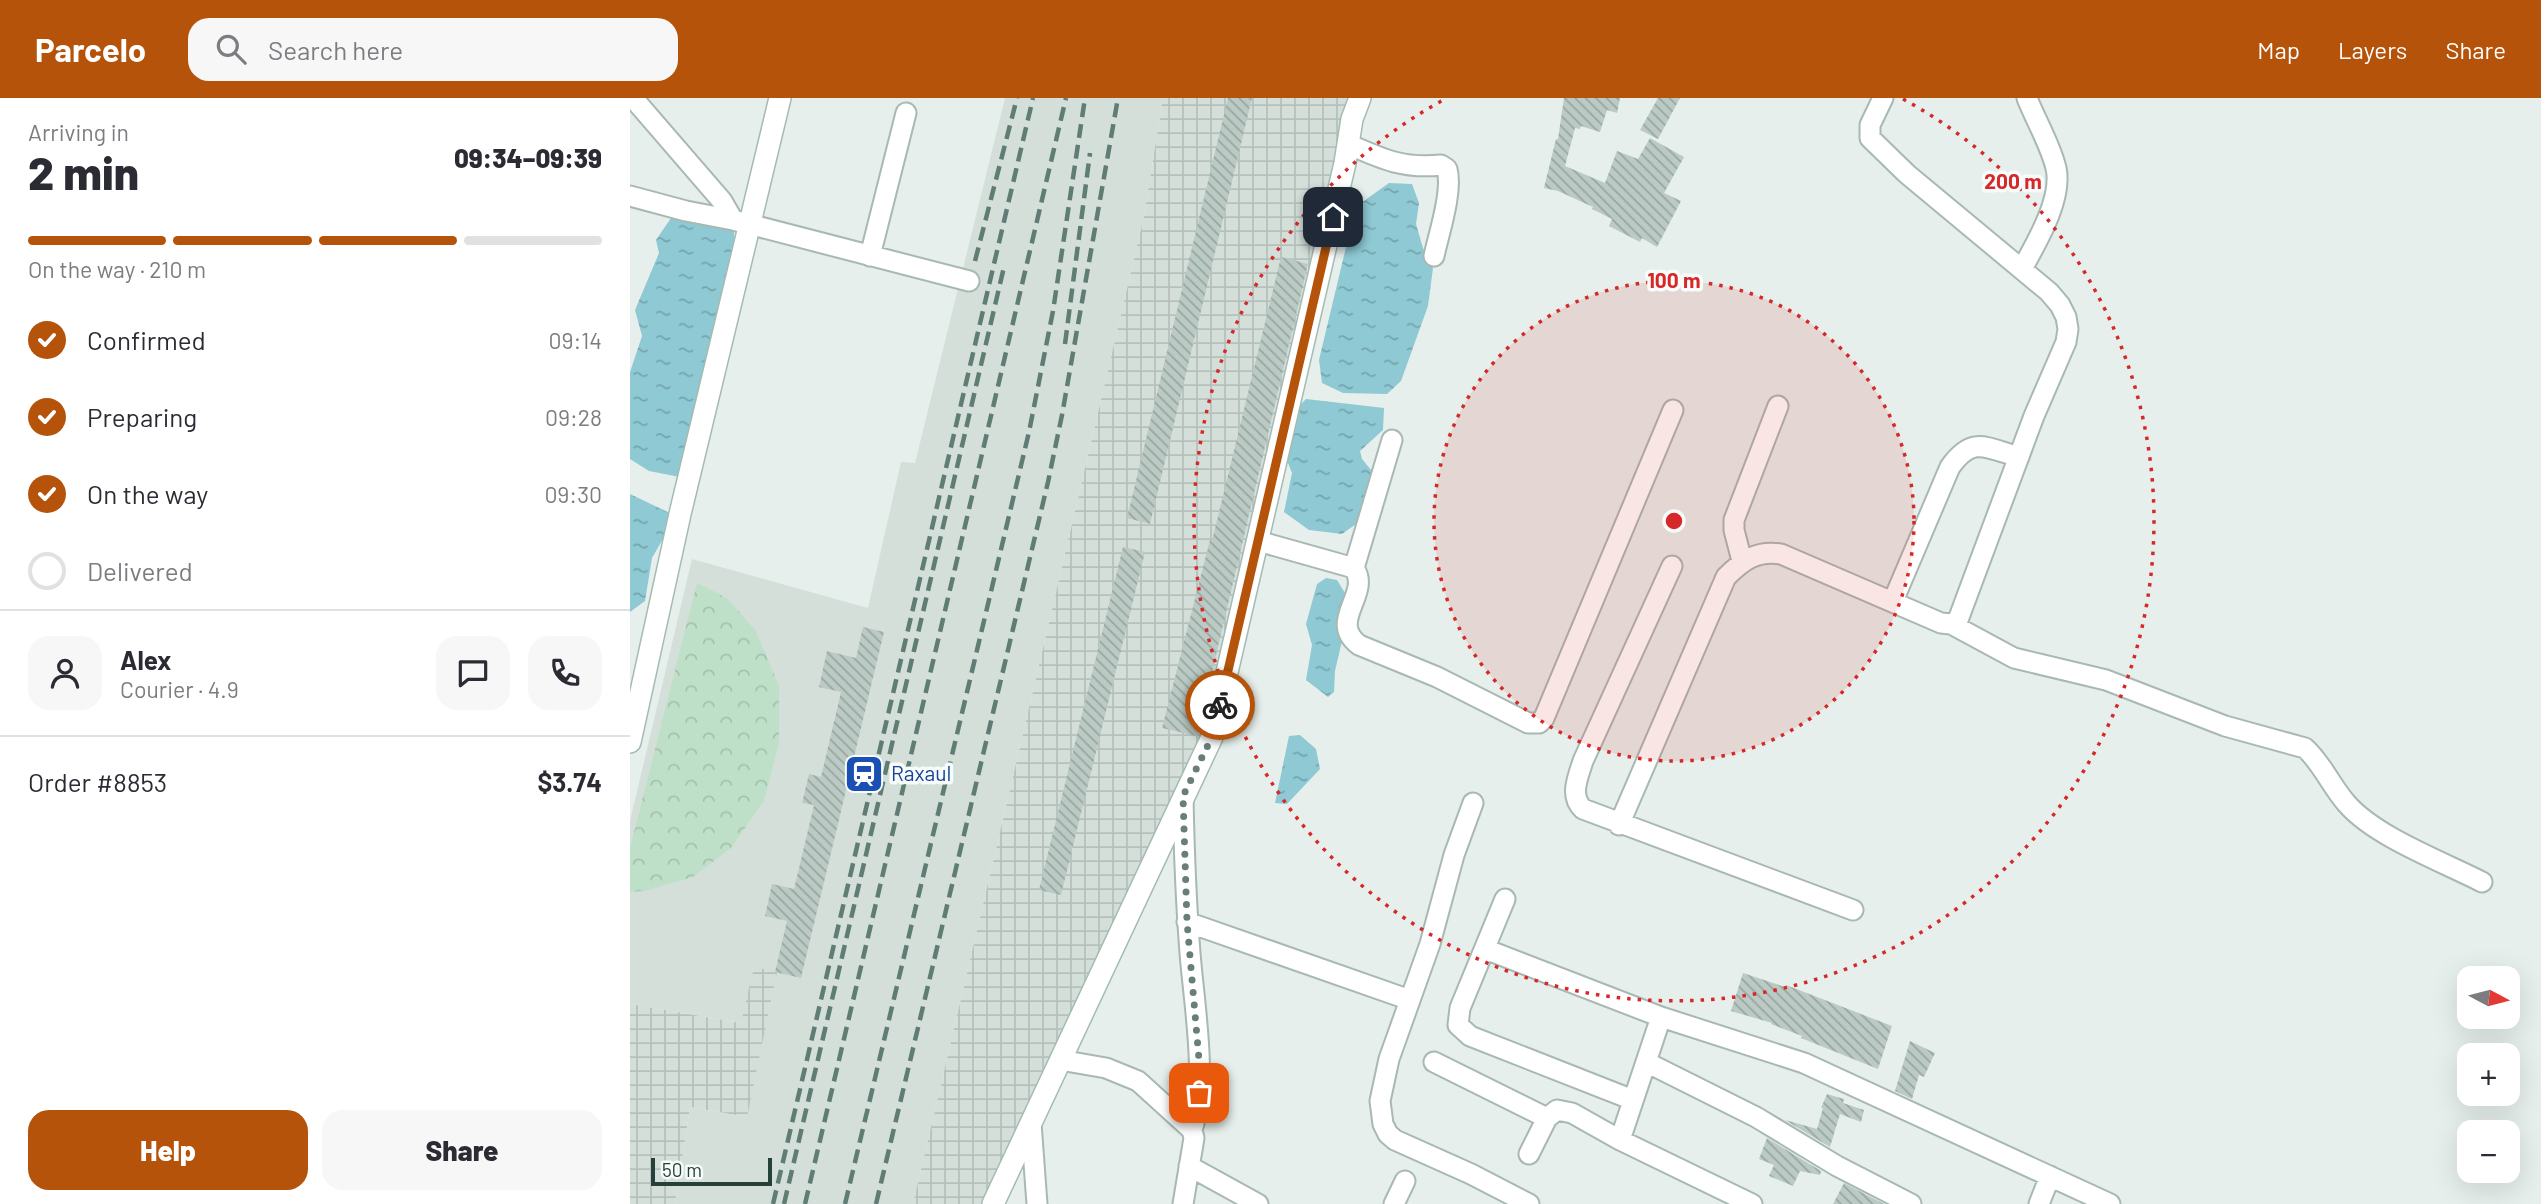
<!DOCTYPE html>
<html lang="en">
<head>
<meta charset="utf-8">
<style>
	body { margin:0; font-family:Barlow,sans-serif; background:#f7f7f7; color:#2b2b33; height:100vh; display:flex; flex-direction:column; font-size:26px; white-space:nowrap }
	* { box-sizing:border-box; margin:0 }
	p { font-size:23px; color:#7c7c81 }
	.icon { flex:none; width:38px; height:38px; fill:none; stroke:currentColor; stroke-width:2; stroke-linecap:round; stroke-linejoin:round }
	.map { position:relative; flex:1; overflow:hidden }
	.drawer { display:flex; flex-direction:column; background:#fff; width:630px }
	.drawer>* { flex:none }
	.needle { width:46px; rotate:97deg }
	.tools { position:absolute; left:1827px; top:868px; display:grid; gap:14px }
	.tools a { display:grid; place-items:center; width:63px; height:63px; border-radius:14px; background:#fff; box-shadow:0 7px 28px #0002; font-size:35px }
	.scale { position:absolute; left:21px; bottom:18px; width:121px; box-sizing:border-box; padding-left:7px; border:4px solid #24423a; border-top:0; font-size:19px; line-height:24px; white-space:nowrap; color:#24423a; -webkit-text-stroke:5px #f7fbf9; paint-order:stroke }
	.pin { position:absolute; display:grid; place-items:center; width:60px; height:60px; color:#fff; margin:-30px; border-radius:14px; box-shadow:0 4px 10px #0006 }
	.courier { position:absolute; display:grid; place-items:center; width:70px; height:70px; margin:-35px; border:5px solid #b45309; border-radius:50%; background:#fff; color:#222; box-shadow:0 2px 9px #0007 }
	.headline em { font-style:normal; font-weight:800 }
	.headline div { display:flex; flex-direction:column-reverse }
	.headline { display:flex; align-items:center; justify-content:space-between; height:119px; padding:0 28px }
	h1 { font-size:46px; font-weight:800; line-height:52px }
	.bar { display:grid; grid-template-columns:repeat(4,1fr); gap:10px 7px; align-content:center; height:84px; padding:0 28px }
	.bar i { height:9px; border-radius:5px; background:#e1e1e2 }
	.bar .on { background:#b45309 }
	.bar p { grid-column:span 4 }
	.line { display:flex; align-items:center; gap:18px; padding:0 28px; border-top:2px solid #e1e1e2 }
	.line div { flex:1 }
	.round { display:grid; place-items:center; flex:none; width:74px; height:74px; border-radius:21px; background:#f7f7f7 }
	ol { padding:0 28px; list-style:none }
	li { display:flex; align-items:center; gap:21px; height:77px }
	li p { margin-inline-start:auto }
	li .icon { padding:7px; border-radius:50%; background:#b45309; color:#fff; stroke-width:4 }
	li:last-child { color:#7c7c81 }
	li i { width:38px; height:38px; border:4px solid #e1e1e2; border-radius:50% }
	.button { display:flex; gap:14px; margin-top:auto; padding:14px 28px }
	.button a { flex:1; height:80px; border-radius:21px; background:#b45309; color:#fff; font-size:28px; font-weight:800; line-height:80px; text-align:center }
	.button a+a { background:#f7f7f7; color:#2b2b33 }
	header { display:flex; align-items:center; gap:42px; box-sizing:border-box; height:98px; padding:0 35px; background:#b45309; color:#fff }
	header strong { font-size:33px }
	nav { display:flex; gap:38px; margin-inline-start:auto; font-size:24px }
	.search { width:490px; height:63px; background:#f7f7f7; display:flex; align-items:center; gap:18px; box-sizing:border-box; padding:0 24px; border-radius:21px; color:#7c7c81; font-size:26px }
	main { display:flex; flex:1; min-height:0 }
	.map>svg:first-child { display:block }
</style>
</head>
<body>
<header>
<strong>Parcelo</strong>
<div class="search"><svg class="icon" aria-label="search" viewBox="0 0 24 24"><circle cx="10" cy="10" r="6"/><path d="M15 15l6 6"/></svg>Search here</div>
<nav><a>Map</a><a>Layers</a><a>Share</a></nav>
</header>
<main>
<section class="drawer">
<div class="headline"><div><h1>2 min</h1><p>Arriving in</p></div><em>09:34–09:39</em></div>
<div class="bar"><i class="on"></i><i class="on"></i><i class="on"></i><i></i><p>On the way · 210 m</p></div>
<ol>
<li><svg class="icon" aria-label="check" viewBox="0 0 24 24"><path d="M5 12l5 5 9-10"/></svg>Confirmed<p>09:14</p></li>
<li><svg class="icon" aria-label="check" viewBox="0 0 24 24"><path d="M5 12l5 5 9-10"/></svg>Preparing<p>09:28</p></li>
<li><svg class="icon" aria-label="check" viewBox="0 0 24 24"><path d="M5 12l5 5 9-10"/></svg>On the way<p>09:30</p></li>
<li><i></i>Delivered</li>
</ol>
<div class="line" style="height:126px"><a class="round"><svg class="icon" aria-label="person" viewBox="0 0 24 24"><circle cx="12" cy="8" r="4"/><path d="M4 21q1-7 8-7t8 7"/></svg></a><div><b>Alex</b><p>Courier · 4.9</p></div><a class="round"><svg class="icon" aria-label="chat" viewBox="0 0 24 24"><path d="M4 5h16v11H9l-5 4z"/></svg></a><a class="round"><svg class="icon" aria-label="phone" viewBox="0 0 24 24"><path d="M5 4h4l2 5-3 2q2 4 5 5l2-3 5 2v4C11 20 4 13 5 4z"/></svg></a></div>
<div class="line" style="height:91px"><div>Order #8853</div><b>$3.74</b></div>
<div class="button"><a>Help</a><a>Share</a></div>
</section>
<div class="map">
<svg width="1911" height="1106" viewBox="0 0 1911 1106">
	<defs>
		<pattern id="industrial-grid" width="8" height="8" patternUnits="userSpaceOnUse" patternTransform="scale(1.75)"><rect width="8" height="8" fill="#d4dfda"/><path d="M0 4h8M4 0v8" fill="none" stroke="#b6c1bc"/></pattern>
		<pattern id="park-crowns" width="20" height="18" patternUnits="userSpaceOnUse" patternTransform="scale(1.75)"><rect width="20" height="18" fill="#bfe0c8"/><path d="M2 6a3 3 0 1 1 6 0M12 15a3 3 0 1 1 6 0" fill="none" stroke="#a4c1ad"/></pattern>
		<pattern id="water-ripples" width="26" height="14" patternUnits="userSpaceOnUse" patternTransform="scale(1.75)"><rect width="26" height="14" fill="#8ec9d4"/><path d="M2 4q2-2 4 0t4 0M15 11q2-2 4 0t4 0" fill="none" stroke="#74a5ad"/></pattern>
		<pattern id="building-back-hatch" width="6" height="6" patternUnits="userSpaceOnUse" patternTransform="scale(1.75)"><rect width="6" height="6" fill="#bbcac4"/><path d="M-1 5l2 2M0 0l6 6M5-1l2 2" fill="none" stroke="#98a6a0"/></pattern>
	</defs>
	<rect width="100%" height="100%" fill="#e6efeb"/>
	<path fill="#d4dfda" d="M375 0H533L514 118 283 1106H45L60 1009 116 1019 124 869 112 925 0 906V723L62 461 238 510 271 364 285 365Z"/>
	<path fill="url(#industrial-grid)" d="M533 0H721L577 640 371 1106H283L514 118Z
		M124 869 147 874 117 1019 60 1009 45 1106H0V906L111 925Z"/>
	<path fill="url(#park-crowns)" d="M67 485 97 500 126 533 149 588V645L134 703 101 750 63 779 15 793 0 794V750Z"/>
	<path fill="url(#water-ripples)" d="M759 85 782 86 789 105 786 126 793 150 803 170 798 208 771 283 757 296 713 295 692 285 689 262 722 124 731 105Z
		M72 119 103 126 107 164 55 380 19 373 0 361V274L12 238 5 212 29 155 26 142 41 120Z
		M676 301 754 310 753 332 730 353 732 361 746 378 736 419 712 436 679 432 654 414 662 375 654 355 661 316Z
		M0 396 46 418 22 460 15 503 0 514Z
		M696 480 707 482 715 495 708 532 712 543 705 573 704 594 698 599 676 582 682 547 676 526 687 486Z
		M670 637 686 651 690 671 657 706 645 705 659 638Z"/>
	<path fill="url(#building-back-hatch)" d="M598 0H622L520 426 497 420Z
		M934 0H990L987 15 977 12 970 34 951 28 950 31 945 30 935 68 975 85 987 53 1008 61 1020 40 1054 59 1034 95 1051 103 1027 149 1012 140 1010 144 979 128 982 121 962 111 963 109 928 93 914 90 926 41H928Z
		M1028 0H1050L1028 41 1010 32Z
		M651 159 678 166 567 638 532 630 580 442 582 443Z
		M493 449 515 454 431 797 409 792Z
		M233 529 254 534 171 880 145 874 157 823 135 818 142 786 164 791 184 707 172 705 179 676 191 679 211 594 189 589 197 553 226 560Z
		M1113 875 1155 889 1156 887 1262 928 1248 971 1171 940 1172 938 1141 926 1142 925 1101 913Z
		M1280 943 1305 955 1294 979 1289 977 1282 1001 1265 993Z
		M1197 996 1214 1001 1213 1005 1234 1012 1231 1024 1210 1016 1200 1049 1155 1022 1187 1031 1193 1010H1191Z
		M1137 1040 1191 1073 1190 1077 1170 1073 1163 1088 1139 1078 1144 1067 1129 1061Z
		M1214 1085 1254 1106H1203Z"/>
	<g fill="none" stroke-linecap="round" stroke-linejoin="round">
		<g stroke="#a8b8b2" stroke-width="23">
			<path id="street" d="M3 0 92 103 103 122
				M718 46C752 61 773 71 811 67L817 71C823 93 809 135 804 158
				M0 98 56 113 103 122 339 183
				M240 158 276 15
				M1392 171C1406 145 1433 101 1426 70 1420 46 1406 23 1397 0
				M628 443 724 470C742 496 697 523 729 547L807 579 898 625H909L914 620 1043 312
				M1112 463 1104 432V422L1148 308
				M1042 468 953 663C948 679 939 698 953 711L1223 812
				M724 470 762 342
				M1263 503 1320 369C1343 337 1356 350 1389 359
				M1321 526 1384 560 1476 582 1595 628 1675 650C1692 665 1701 688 1717 706 1746 739 1811 763 1852 784
				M553 699C554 751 556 803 560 855 564 907 578 983 562 1032
				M843 705 824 757 800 846 759 961 750 1003 753 1026 758 1036 765 1042 841 1076 899 1106
				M989 727 1096 479C1113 462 1127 452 1151 456L1311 525 1321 526 1328 522 1404 318 1436 244 1438 231 1436 219 1430 207 1419 194 1277 76 1240 40V27L1253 0
				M875 801 830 910 828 927 840 938 1003 1002
				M557 824 780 902
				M855 851 1031 919 1174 965 1480 1106
				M430 962 476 970 508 983 562 1032 564 1040 553 1106
				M804 964 917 1020
				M1016 964 1126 1019 1207 1068 1281 1106
				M401 1025 407 1106
				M990 1042 1031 919
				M899 1056 917 1020 927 1012 942 1015 990 1042 1122 1106
				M559 1068 628 1106
				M764 1106 775 1083
				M1409 1106 1420 1078"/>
		</g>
		<g stroke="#a4bbb3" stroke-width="24">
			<path id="secondary" d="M0 644 50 416 150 0
				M363 1106 582 639 715 65 722 21 730 0"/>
		</g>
		<use href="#street" stroke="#fff" stroke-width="19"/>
		<use href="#secondary" stroke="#fff" stroke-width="21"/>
		<path stroke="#5f7d75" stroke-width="4.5" stroke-dasharray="14 7" stroke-linecap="butt" d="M345 163 387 0
			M435 246 460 55
			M143 1106 403 0
			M154 1106 374 169
			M175 1106 436 0
			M215 1106 399 334 423 213 455 0
			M246 1106 418 384 432 317 488 0"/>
	</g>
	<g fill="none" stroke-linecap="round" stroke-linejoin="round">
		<path stroke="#687f78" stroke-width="7" stroke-dasharray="0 12.6" d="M569 995 570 973 557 824 553 698 582 639 590 607"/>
		<path stroke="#b45309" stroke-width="9" d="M590 607 703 119"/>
	</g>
	<circle cx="1044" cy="423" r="240" fill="#d62828" fill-opacity=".12"/>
	<g fill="none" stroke="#d62828" stroke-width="3.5" stroke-dasharray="3.5 7">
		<circle cx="1044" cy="423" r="240"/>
		<path d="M1273 1A480 480 0 1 1 815 1"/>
	</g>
	<defs>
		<g id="station-square" transform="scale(2.0125)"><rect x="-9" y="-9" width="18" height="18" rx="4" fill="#1a4fb4" stroke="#f7fbf9"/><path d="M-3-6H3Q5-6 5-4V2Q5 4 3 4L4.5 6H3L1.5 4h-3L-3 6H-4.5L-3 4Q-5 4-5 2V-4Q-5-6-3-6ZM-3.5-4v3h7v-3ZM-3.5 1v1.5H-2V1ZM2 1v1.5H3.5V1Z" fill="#fff"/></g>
	</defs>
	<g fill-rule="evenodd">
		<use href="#station-square" x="234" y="676"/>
	</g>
	<g text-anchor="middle" stroke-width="7" stroke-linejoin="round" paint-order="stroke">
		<g font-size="21" fill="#164399" stroke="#f7fbf9" text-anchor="start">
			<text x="261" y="683">Raxaul</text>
		</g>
	</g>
	<circle cx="1044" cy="423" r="10" fill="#d62828" stroke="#f7fbf9" stroke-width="3.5"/>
	<g font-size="21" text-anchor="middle" font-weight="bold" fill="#d62828" stroke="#f7fbf9" stroke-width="7" stroke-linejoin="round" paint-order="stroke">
		<text x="1383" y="91">200 m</text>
		<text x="1044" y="190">100 m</text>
	</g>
</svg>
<div class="tools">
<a><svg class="needle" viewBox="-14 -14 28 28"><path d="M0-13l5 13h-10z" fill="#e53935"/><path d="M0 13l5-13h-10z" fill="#7c7c81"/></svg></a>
<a>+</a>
<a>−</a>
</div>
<div class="scale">50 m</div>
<div class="pin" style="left:569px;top:995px;background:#ea580c"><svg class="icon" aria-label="bag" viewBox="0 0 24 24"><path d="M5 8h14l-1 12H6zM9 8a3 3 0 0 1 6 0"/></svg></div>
<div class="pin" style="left:703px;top:119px;background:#1f2937"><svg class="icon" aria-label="home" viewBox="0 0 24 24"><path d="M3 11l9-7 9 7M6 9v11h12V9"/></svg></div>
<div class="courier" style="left:590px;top:607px"><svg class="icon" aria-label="bike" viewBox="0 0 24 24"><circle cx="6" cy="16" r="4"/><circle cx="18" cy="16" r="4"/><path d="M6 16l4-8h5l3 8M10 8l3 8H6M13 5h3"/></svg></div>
</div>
</main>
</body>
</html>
